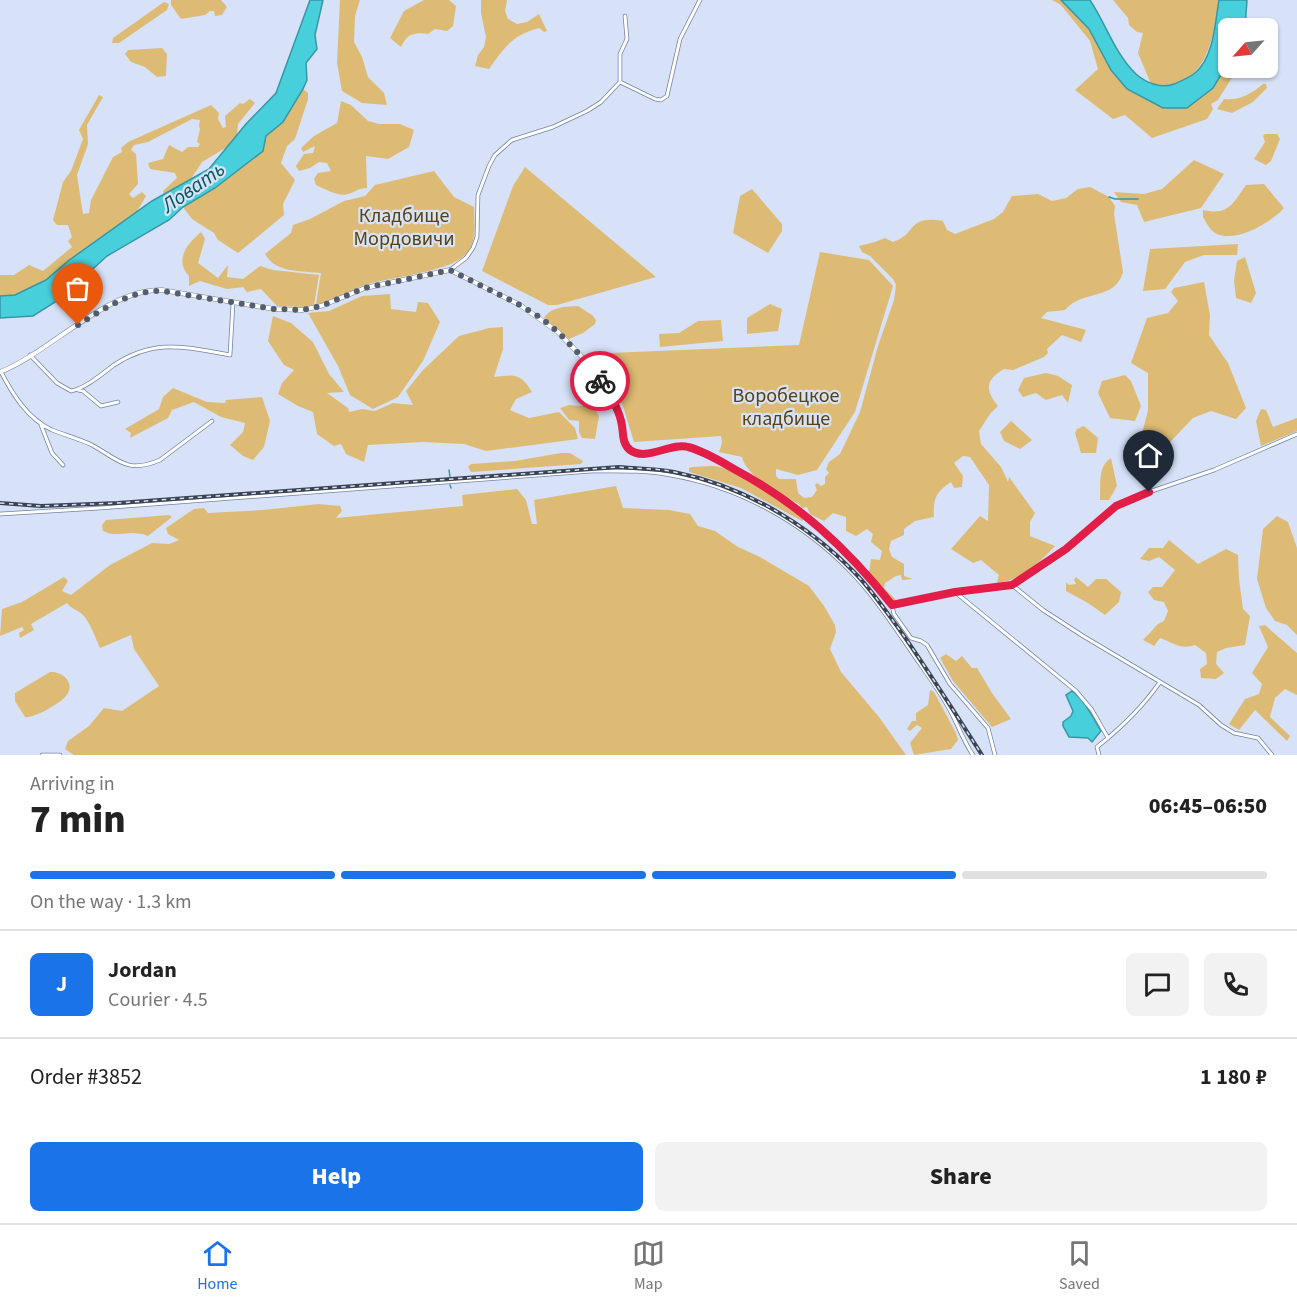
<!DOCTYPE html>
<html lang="en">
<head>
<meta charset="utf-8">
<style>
	body { margin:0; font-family:"Source Sans 3",sans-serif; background:#f2f2f2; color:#222; height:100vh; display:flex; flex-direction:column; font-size:22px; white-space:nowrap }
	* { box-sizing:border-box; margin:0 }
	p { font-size:20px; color:#767676 }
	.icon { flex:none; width:33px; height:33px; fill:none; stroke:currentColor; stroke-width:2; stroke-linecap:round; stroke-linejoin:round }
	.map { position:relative; height:755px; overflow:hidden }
	.side { display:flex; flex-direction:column; background:#fff; flex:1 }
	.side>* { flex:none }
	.needle { width:39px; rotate:243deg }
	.buttons { position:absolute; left:1218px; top:18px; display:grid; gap:12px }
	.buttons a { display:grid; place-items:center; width:60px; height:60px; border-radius:9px; background:#fff; box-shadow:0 2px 4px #0004; font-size:30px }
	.pin { position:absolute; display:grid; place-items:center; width:51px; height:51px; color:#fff; margin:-62px -26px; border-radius:50% 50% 50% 0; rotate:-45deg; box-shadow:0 0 6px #0007 }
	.pin .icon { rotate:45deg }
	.courier { position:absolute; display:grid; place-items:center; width:60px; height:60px; margin:-30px; border:4px solid #e11d48; border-radius:50%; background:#fff; color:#222; box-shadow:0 2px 8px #0007 }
	.headline em { font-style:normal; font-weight:800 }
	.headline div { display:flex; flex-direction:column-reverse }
	.headline { display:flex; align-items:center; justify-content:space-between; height:102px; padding:0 30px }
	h1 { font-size:39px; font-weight:800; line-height:45px }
	.bar { display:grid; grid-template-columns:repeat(4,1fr); gap:9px 6px; align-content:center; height:72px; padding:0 30px }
	.bar i { height:8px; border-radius:4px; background:#e0e0e0 }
	.bar .selected { background:#1a73e8 }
	.bar p { grid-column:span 4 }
	.line { display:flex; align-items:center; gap:15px; padding:0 30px; border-top:2px solid #e0e0e0 }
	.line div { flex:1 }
	.round { display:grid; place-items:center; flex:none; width:63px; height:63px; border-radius:9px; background:#f2f2f2 }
	.action { display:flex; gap:12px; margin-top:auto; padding:12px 30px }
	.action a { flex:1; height:69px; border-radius:9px; background:#1a73e8; color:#fff; font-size:24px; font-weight:800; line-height:69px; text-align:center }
	.action a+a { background:#f2f2f2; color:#222 }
	.tabs { display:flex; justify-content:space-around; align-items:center; height:84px; border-top:2px solid #e0e0e0; background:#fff; font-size:16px; color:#767676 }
	.tabs a { display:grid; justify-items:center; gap:3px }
	.tabs .selected { color:#1a73e8 }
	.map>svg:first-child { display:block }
</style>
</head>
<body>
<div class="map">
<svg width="1297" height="755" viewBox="0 0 1297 755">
	<rect width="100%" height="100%" fill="#d7e2f8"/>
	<path fill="#ddbb74" d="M171 0H221L227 7 222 15 215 16 214 11H210L205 15 181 19 171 5Z
		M340 0H360L355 16 354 42 362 57 368 77 384 93 387 105 362 103 342 91 337 63Z
		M424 0H449L456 6 453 26 447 31 435 29 428 34C414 32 407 34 401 47L390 38 404 11Z
		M481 0H507L505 11 508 19 517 24 527 22 539 14 547 31 544 32 539 28C512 35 504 48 489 69L475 66 478 55 484 47 486 37 481 13Z
		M1052 0H1061L1065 3 1089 29 1111 70 1127 89 1213 88 1228 63V68H1238L1218 100 1211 104 1213 109 1207 119 1152 138 1125 115 1113 119 1075 90 1098 69 1090 41 1061 5Z
		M1113 0H1219C1213 41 1205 93 1151 84L1138 53 1143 33 1137 32 1129 25 1128 18Z
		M164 2 169 4 167 10 119 43H112L113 38Z
		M162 48 167 54 166 76 157 77 145 67 131 62 125 54 128 50Z
		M1263 84H1266L1267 88 1253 102 1232 113 1217 109 1224 99C1239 101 1251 94 1263 84Z
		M303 89 308 93V99L295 139 287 146 281 163 295 180 283 204 284 215 238 253 218 240 214 233 192 219 183 207 215 188 263 151 266 136 283 122Z
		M99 95 103 97 87 125 88 144 77 175 83 214 89 213 91 200 113 157 122 152 121 148 128 142 211 105 219 113 218 119 223 128 226 127 225 116 240 103 243 104 250 99 255 103 238 124 237 135 227 147 202 162 191 179 164 195 163 191 177 178 175 173 150 169 148 163 163 159 169 145 182 152 188 147H198L200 144 197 142 200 129 199 126 200 120 192 119 148 142 134 145 131 150 136 154 138 184 129 194 133 198 142 192 146 196 136 213 68 261 46 280 15 295 0 296V275H14L29 265 43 271 72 247 68 241 72 237 68 225H57L53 220 63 182 71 171 83 139 79 130Z
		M341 101 351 105 368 121 379 124H400L414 130 409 147 388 159 366 156 367 188C358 188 356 192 348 194 338 197 325 189 316 185L314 179 318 173 331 171 327 163 319 162 310 168 299 171 296 166 304 154 313 153 315 146 303 152 301 148 314 136 337 123Z
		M1265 134H1277L1280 139 1271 161 1266 165 1254 159 1265 142 1263 136Z
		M1194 160 1224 174 1201 208 1144 222 1137 205 1121 202 1114 192 1144 194 1162 189Z
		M525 167 656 277 557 305H548L482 271 513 186Z
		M434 171 454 197 474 207C474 223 478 243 465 255 448 272 392 277 368 284 351 289 335 303 316 304L321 273C302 271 275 273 265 254L291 233 293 225 310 219 344 201 365 196 375 185Z
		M1264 184 1284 208C1271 223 1234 244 1215 233 1210 230 1206 222 1203 217V210C1229 216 1233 203 1246 185Z
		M1090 187 1109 197 1115 206 1114 214 1123 272C1115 301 1083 289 1065 310L1047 312 1041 318 1086 330 1081 342 1062 335 1047 349 1048 353 1044 357 1013 370 1004 369C985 380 985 390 998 406L990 414 979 431 981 444 1001 467 1008 482 1009 477 1035 513 1030 522V536L1055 546C1038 564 1022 580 997 583L999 575 981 560 973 563 951 549 980 516 988 521 989 485 970 457 963 456 954 463 963 476 962 487 954 488 951 482C935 492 933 500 934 517L915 521 904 529V535L891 541 889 549 892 557 904 564V576L913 579 902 580 901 575 896 576 885 583 884 588 898 602 893 603 869 573 871 559 880 560 882 551 871 542 873 534 867 529 856 536 846 531V517L833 513 824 521 810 514 807 507 802 508 799 504C782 496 746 476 742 457L719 452 722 443 721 436 634 442 622 403 612 382 610 353 799 345 820 252 869 260 893 286 855 412 817 470 798 475 776 469V476L779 479H796L798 493 804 498 812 497 817 490 815 485 817 483 821 486 825 484V477L829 473 826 469 829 462 840 454 860 412 878 346 894 300 896 285 893 279 870 256 862 252 859 246 875 242 885 238 893 242C918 234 906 215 943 221L947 230 955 234 994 219 1003 212 1012 196 1038 194 1052 201 1066 198 1078 189Z
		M752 189 782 224V231L768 253 733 233 740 196Z
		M201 232 205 239 198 263 218 278 228 265 227 277 243 279 260 266 273 270 319 275 314 305 304 307 277 306 261 289 247 292 243 287 227 289 200 281 189 286V276C174 260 187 244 201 232Z
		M1238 244 1237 255H1204L1185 262 1165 289 1143 291 1150 249Z
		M1245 257 1256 293 1251 303 1236 298 1234 280 1237 261Z
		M1204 282 1210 315 1209 335 1228 363 1246 408 1236 419 1211 411 1193 418 1155 458H1136L1148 410V373L1131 363 1147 318 1168 313 1178 301 1171 292 1174 288Z
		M390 294 391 309 416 312 418 302 428 303 440 322 423 361 398 397 373 409 350 395 338 366 308 313 329 311 362 296Z
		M770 304 782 309 778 331 747 334V318Z
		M578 306 592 315 596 320 595 324 583 333 569 339 544 318C552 306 565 307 578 306Z
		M273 316 291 323 313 342 329 374 344 392 327 393 348 408 349 412 362 409 375 411 393 403 413 405 406 391 423 370 459 336 489 328 503 327V349L494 377C514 375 520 372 532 392L516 399 510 410 529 418 559 412 575 428 578 439 486 451 464 444 423 442 368 445 364 462 346 454 341 444 334 446 317 434 313 412 298 406 278 394 282 383 294 370 284 365 268 341Z
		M721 320 723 341 660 347 659 334 679 333 698 321Z
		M1046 373 1058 376 1072 385 1068 403 1062 395 1046 400 1036 393 1023 397 1018 390 1024 378Z
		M1125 375 1131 381 1141 406 1135 421 1110 418 1098 393 1102 381Z
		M173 388 207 402 225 403 226 400 262 397 270 421 264 447 253 460 243 456 230 445 243 432 245 423 221 417 194 402 172 410 168 418 130 438 131 433 125 429 159 409 163 397Z
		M569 405 594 407 599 416 595 439 582 438 579 432V421L569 420 560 408Z
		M1261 409 1266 410 1273 427 1297 418V431L1261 446 1256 421Z
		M1011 421 1032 440 1020 449 1004 441 1000 432Z
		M1084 426 1098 438 1096 453H1081L1075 433 1077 429Z
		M561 453H570L583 461 581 464 471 472 468 467 471 464 515 461Z
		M1111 458 1117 486 1109 500H1100C1101 486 1097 466 1111 458Z
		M692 467C701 467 712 465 720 467 744 474 785 503 804 519L802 521 741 488 689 472V468Z
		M616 486 623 508 669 510 690 514 698 526 715 531 738 547 758 556 809 586 824 606 835 625 836 632 830 649 841 672 879 717 906 755H74L65 749 68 741 89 726 104 708 122 711 159 686 134 649 131 635 100 648C95 637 91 624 83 615 78 610 71 609 67 603L31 624 34 630 20 638 19 633 24 630 22 627 0 636 2 609 22 602 64 577 68 581 62 591 71 595 110 565 152 543 169 544 179 540 168 534 166 528 194 509 204 508 208 513 263 510 319 504 340 506 342 511 336 518 463 506 462 495 517 489 526 500 532 524H537L534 500Z
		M169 515 172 517 148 536C130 528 118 539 103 531L102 525 106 520Z
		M1277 516 1288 522 1297 548V635L1287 625 1275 621 1266 608 1257 579 1263 529Z
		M1169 540 1198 564 1226 549 1238 555 1239 579 1243 609 1250 616 1245 645 1226 648 1217 652 1216 664 1224 673 1216 679 1201 678 1200 669 1207 664 1206 653 1195 645C1181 650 1174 643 1160 638L1154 646 1143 640 1158 624 1164 621 1168 611 1164 602 1154 600 1148 592 1153 587H1162L1175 570 1159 557 1149 561 1140 559 1149 548H1163Z
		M1076 577 1088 587 1096 579H1106L1121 592 1119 602 1105 615 1088 603 1066 591V582L1069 585 1076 584 1074 580Z
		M1265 625 1297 653V695L1285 689 1275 698 1270 717 1290 736 1287 741 1255 710 1239 730 1229 724 1245 699 1259 694 1262 684 1252 673 1268 647 1259 626Z
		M946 654 956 661 962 656 972 668H977L992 693 1011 719 992 727 953 681 940 658Z
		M50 672C63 671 76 683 66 696 61 703 33 719 25 717L15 701V693Z
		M930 690 934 692 956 733 958 740 951 749 914 755 910 743 922 728 917 725 910 731 907 729 912 721H916V713L928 705Z"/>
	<path fill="#48cfdc" stroke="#3797a4" stroke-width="1.5" d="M310 0H323L315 35 317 49 306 63 307 80 303 89 283 122 266 136 263 151 215 188 183 207 169 220 107 256 60 299 33 316 0 318V296L15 295 46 280 68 261 152 201 209 169 246 124 276 93Z
		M1061 0H1090C1106 24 1115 54 1136 74 1146 83 1162 89 1174 84 1181 81 1189 78 1195 73 1214 57 1215 23 1219 0H1247L1245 28H1228V63L1213 88 1187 108H1163L1127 89 1111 70 1089 29Z
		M1072 691C1084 699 1093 718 1101 731L1092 742 1088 738 1069 737 1063 726V722L1071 716 1073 711 1066 695Z"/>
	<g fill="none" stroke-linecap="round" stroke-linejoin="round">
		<path stroke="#3797a4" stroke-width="1.5" d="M1109 197 1115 199H1138
			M449 470 450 477
			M450 485 451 488"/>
		<g stroke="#7182a4" stroke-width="4.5">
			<path id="minor" d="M620 82 655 99 661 100 667 96 680 39 700 0
				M620 82V54L627 39 625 16
				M450 270 466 258 473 248 477 237 478 195 489 166 495 155 512 140 553 127 587 111 601 102 620 82
				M30 355 57 383 71 391C86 388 102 374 114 365 155 338 185 347 230 355L233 303
				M1 372C13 395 28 419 52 430 65 435 79 439 92 445 119 460 127 474 160 460L212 421
				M78 390 83 391 101 406 118 402
				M41 425 52 453 63 465
				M687 446C712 458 737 469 761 483 813 514 855 558 892 605L955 592 1012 585 1043 610 1083 636 1199 705 1221 725 1234 733 1258 738 1272 755
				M0 514 100 508 592 471C618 471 644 470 670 475 737 486 801 521 849 570 871 592 889 619 907 645 922 668 940 690 952 714 959 728 964 742 973 755
				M1012 585 1067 549 1116 506 1134 497 1214 470 1297 434
				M955 592 1076 691 1092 710 1108 738
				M892 606 894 614 911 638 921 641 927 645 950 684 988 728 995 755
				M42 755H60
				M1099 755 1097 747C1121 728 1142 708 1160 682"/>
		</g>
		<g stroke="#7182a4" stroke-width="5">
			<path id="tertiary" d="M0 372C51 352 106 289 162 290L274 309 302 310 321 306 365 288 450 270 520 305 558 332 582 357 607 391 621 419 625 445 632 452 640 454 687 446"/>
		</g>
		<use href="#minor" stroke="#fff" stroke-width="3"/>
		<use href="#tertiary" stroke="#fff" stroke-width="4"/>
		<g stroke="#3b4352" stroke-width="4">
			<path id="rail" d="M0 503 41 506 118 503 619 467C637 469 656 468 674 472 743 486 805 522 854 572 871 589 885 610 899 629 928 670 955 713 982 755"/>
		</g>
		<use href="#rail" stroke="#d7e2f8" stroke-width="1.5" stroke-dasharray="4.5" stroke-linecap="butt"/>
	</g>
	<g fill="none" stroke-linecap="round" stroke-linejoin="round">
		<path stroke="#545d6c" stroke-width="6" stroke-dasharray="0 10.8" d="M78 325C104 309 130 290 162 291L274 309 302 310 321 306 365 288 450 270 520 305 541 318 558 332 582 357 600 381"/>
		<path stroke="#e11d48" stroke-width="8" d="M600 381C608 392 618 407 621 421 624 431 621 443 630 450 646 462 671 442 688 447 704 451 720 461 734 469 799 504 846 547 892 605L955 592 1012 585 1066 549 1116 506 1149 492"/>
	</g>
	<g text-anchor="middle" stroke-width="4.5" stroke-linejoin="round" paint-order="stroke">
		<g font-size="20" fill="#574211" stroke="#d7e2f8">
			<text x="404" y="222">Кладбище<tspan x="404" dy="23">Мордовичи</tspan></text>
			<text x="786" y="402">Воробецкое<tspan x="786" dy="23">кладбище</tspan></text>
		</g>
		<g font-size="21" font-style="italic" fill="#00555b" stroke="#d7e2f8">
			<text transform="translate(193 187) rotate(-35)" y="7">Ловать</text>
		</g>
	</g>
</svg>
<div class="buttons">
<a><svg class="needle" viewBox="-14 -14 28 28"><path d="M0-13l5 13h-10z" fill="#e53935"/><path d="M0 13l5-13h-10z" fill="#767676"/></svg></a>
</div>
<div class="pin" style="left:78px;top:325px;background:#ea580c"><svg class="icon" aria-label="bag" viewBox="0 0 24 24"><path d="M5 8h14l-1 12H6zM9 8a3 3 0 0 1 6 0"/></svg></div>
<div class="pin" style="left:1149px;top:492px;background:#1f2937"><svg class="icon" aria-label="home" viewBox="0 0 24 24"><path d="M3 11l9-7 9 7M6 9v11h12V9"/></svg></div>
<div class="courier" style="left:600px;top:381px"><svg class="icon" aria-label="bike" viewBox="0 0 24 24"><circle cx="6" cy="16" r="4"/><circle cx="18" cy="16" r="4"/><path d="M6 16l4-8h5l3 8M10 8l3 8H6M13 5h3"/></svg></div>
</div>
<section class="side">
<div class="headline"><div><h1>7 min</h1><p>Arriving in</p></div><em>06:45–06:50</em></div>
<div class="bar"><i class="selected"></i><i class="selected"></i><i class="selected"></i><i></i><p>On the way · 1.3 km</p></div>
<div class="line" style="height:108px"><b class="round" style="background:#1a73e8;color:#fff">J</b><div><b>Jordan</b><p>Courier · 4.5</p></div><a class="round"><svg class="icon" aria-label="chat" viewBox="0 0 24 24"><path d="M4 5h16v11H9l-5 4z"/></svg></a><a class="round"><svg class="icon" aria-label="phone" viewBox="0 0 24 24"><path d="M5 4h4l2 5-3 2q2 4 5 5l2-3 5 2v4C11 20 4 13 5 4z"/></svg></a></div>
<div class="line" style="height:78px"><div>Order #3852</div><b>1 180 ₽</b></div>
<div class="action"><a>Help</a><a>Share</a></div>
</section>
<nav class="tabs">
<a class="selected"><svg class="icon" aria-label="home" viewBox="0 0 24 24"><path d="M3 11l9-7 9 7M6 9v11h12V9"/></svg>Home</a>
<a><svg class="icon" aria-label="map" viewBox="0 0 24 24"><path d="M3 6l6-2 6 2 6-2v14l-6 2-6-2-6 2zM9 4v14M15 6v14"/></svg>Map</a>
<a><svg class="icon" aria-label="saved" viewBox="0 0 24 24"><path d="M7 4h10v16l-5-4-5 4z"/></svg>Saved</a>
</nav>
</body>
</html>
